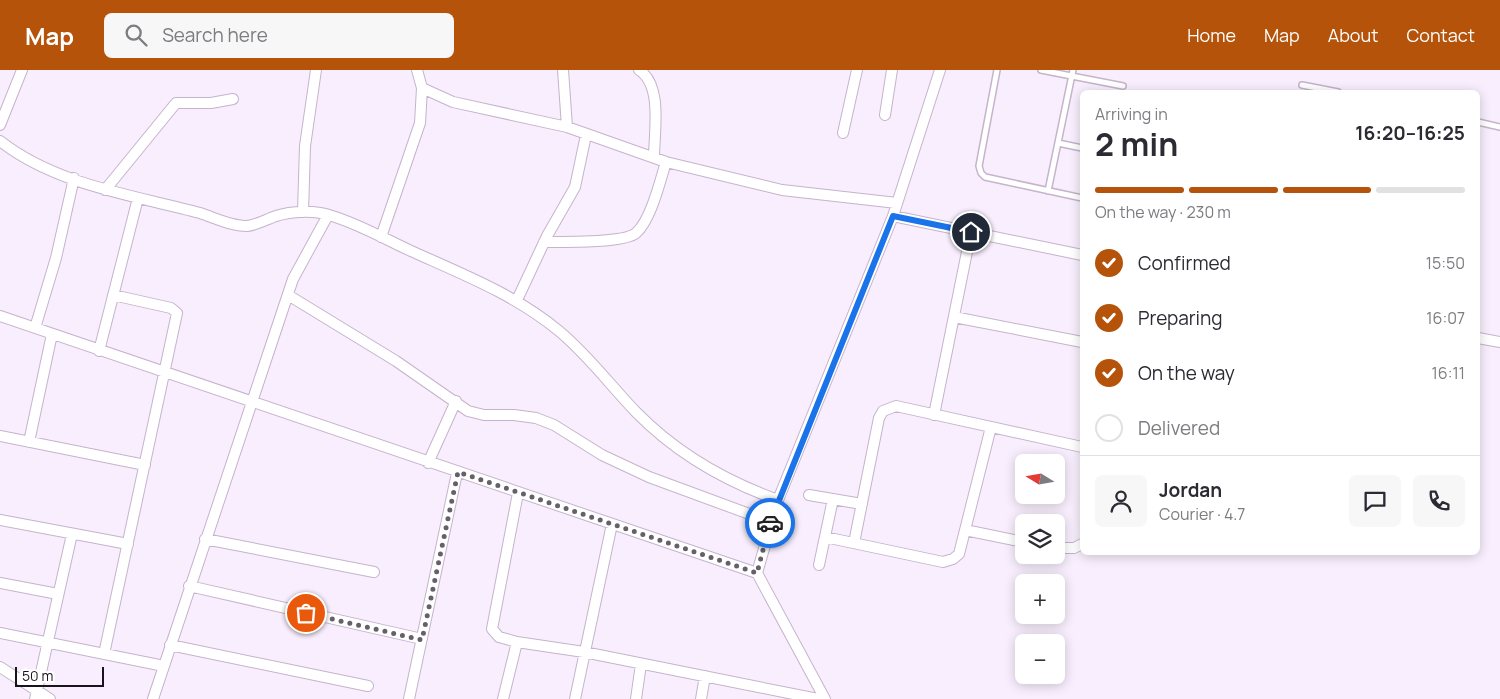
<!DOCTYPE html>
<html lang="en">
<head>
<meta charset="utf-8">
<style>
	body { margin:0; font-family:Manrope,sans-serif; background:#f7f7f7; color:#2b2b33; height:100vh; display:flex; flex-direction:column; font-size:19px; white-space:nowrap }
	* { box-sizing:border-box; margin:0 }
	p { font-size:16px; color:#7c7c81 }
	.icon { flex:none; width:28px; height:28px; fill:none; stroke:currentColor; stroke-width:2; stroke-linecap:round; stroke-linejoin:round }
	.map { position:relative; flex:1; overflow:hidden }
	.sheet { position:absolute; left:1080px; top:20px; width:400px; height:465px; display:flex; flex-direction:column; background:#fff; border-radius:8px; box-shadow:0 2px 12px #0003 }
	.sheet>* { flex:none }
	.needle { width:32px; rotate:281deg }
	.buttons { position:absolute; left:1015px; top:384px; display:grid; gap:10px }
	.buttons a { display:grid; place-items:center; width:50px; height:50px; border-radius:8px; background:#fff; box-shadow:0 2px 12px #0003; font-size:25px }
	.scale { position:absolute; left:15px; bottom:12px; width:89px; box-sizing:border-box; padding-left:5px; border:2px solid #19131b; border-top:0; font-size:14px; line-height:18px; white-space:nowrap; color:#19131b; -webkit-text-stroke:4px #fff; paint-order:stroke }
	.pin { position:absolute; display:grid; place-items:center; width:42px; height:42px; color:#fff; margin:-21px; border:2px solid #fff; border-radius:50%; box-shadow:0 1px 5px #0007 }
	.courier { position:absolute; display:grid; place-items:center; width:50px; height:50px; margin:-25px; border:4px solid #1a73e8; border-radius:50%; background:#fff; color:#222; box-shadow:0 1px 6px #0007 }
	.overview em { font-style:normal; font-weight:700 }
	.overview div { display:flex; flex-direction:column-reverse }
	.overview { display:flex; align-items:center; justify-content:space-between; height:85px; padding:0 15px }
	h1 { font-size:32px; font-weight:700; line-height:38px }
	.bar { display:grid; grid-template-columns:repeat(4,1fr); gap:8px 5px; align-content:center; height:60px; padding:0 15px }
	.bar i { height:6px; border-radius:4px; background:#e1e1e2 }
	.bar .current { background:#b45309 }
	.bar p { grid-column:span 4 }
	.line { display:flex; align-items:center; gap:12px; padding:0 15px; border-top:1px solid #e1e1e2 }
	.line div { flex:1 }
	.round { display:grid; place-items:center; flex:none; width:52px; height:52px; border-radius:8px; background:#f7f7f7 }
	ol { padding:0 15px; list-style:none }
	li { display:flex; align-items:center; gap:15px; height:55px }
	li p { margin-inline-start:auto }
	li .icon { padding:5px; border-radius:50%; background:#b45309; color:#fff; stroke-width:4 }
	li:last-child { color:#7c7c81 }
	li i { width:28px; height:28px; border:2px solid #e1e1e2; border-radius:50% }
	header { display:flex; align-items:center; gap:30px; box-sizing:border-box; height:70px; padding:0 25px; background:#b45309; color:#fff }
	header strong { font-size:24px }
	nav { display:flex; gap:28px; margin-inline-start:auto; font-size:18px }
	.search { width:350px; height:45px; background:#f7f7f7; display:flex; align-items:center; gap:12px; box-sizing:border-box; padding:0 18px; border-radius:8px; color:#7c7c81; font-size:19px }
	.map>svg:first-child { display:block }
</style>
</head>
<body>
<header>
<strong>Map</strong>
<div class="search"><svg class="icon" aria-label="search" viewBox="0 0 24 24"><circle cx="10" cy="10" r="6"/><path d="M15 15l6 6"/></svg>Search here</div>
<nav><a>Home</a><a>Map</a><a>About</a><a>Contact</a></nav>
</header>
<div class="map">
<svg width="1500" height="629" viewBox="0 0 1500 629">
	<rect width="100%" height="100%" fill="#f8eefd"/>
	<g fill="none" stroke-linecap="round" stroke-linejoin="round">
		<g stroke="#c5b4cc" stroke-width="8">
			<path id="lane" d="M997 0 979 96 981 103 985 107 1082 128
				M1041 0 1123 16
				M1302 15 1338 22
				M1478 52 1500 57
				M1058 73 1082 78
				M1048 121 1073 0"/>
		</g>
		<g stroke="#c5b4cc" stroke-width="12">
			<path id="street" d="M563 0 567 57
				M639 0C663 15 654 62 654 88
				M422 18 453 32 567 57 666 92 782 120 897 133
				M885 45 892 0
				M0 55 22 0
				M843 63 857 0
				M0 71C56 115 133 125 200 143 215 148 231 156 247 156 257 155 267 149 276 146 292 141 314 140 329 145 357 153 385 169 411 181 462 204 516 225 559 261 588 285 610 315 636 342 676 383 725 411 778 430
				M105 120 176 33H211L233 29
				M303 142 305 76 316 0
				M893 146 1082 185
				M381 167 420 53 422 18 417 0
				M544 172C562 172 625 173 636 163 651 150 660 111 666 92
				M288 225 396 291 468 341 484 345H514L536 348 554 355 602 385 649 407 771 452
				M517 230 547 166 575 117 586 65
				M0 246 757 503
				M954 247 1082 272
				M35 258 56 188 74 108
				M1478 268 1500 272
				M99 281 138 128
				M934 345 971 162
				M0 366 145 395
				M29 372 52 264
				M428 393 456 331
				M809 425 862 434
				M0 450 128 474
				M965 460 1024 472
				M825 467 943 492 953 489 959 484 991 357
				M205 469 374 502
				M854 473 879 348 883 341 896 336 1082 377
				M1056 478H1074L1082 474
				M819 495 833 429
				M0 513 58 524
				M189 516 422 569
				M0 563 164 596
				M517 572 499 567 492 559 518 423
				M170 575 368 616
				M104 584 177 243 171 238 113 225
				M0 597 50 629
				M35 629 72 464
				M153 629 293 209 328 145
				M409 629 457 403
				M503 629 517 572 584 582 818 629
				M575 629 612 454
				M636 629 641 594
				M701 629 705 606
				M825 629 757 503 778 430 893 146 940 0"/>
		</g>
		<use href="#lane" stroke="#fff" stroke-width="5"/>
		<use href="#street" stroke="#fff" stroke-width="10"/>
	</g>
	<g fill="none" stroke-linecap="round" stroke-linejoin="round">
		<path stroke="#67606a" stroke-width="5" stroke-dasharray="0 9" d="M306 543 422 570 458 402 757 503 770 453"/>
		<path stroke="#1a73e8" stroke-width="6" d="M770 453 893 146 971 162"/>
	</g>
</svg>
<div class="buttons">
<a><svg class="needle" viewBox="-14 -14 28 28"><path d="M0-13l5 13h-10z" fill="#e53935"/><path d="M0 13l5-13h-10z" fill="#7c7c81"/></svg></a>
<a><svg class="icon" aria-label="layers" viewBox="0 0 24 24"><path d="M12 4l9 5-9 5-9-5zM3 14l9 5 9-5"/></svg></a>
<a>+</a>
<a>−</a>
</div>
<div class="scale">50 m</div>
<div class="pin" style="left:306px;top:543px;background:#ea580c"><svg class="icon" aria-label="bag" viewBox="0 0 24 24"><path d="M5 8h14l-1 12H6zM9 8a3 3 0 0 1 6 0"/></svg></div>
<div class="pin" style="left:971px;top:162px;background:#1f2937"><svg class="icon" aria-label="home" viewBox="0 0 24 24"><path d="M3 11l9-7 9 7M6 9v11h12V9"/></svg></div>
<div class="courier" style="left:770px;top:453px"><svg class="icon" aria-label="car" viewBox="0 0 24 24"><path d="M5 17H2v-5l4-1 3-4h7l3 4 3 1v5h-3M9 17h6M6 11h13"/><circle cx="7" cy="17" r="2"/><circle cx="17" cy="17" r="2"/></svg></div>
<section class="sheet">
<div class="overview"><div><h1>2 min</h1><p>Arriving in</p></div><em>16:20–16:25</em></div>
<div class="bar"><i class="current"></i><i class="current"></i><i class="current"></i><i></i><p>On the way · 230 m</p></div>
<ol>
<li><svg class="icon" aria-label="check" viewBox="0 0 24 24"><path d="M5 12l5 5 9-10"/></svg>Confirmed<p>15:50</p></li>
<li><svg class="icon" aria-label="check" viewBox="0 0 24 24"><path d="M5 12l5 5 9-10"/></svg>Preparing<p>16:07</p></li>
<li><svg class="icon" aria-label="check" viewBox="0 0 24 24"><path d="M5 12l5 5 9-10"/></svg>On the way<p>16:11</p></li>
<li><i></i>Delivered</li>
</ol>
<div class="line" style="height:90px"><a class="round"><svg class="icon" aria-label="person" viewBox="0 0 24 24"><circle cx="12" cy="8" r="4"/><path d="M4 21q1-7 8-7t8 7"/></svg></a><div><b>Jordan</b><p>Courier · 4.7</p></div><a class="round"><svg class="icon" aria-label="chat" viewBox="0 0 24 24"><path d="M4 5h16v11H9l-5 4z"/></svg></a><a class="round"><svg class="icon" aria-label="phone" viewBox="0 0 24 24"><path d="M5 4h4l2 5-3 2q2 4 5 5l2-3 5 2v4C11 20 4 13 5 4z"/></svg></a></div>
</section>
</div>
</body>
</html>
